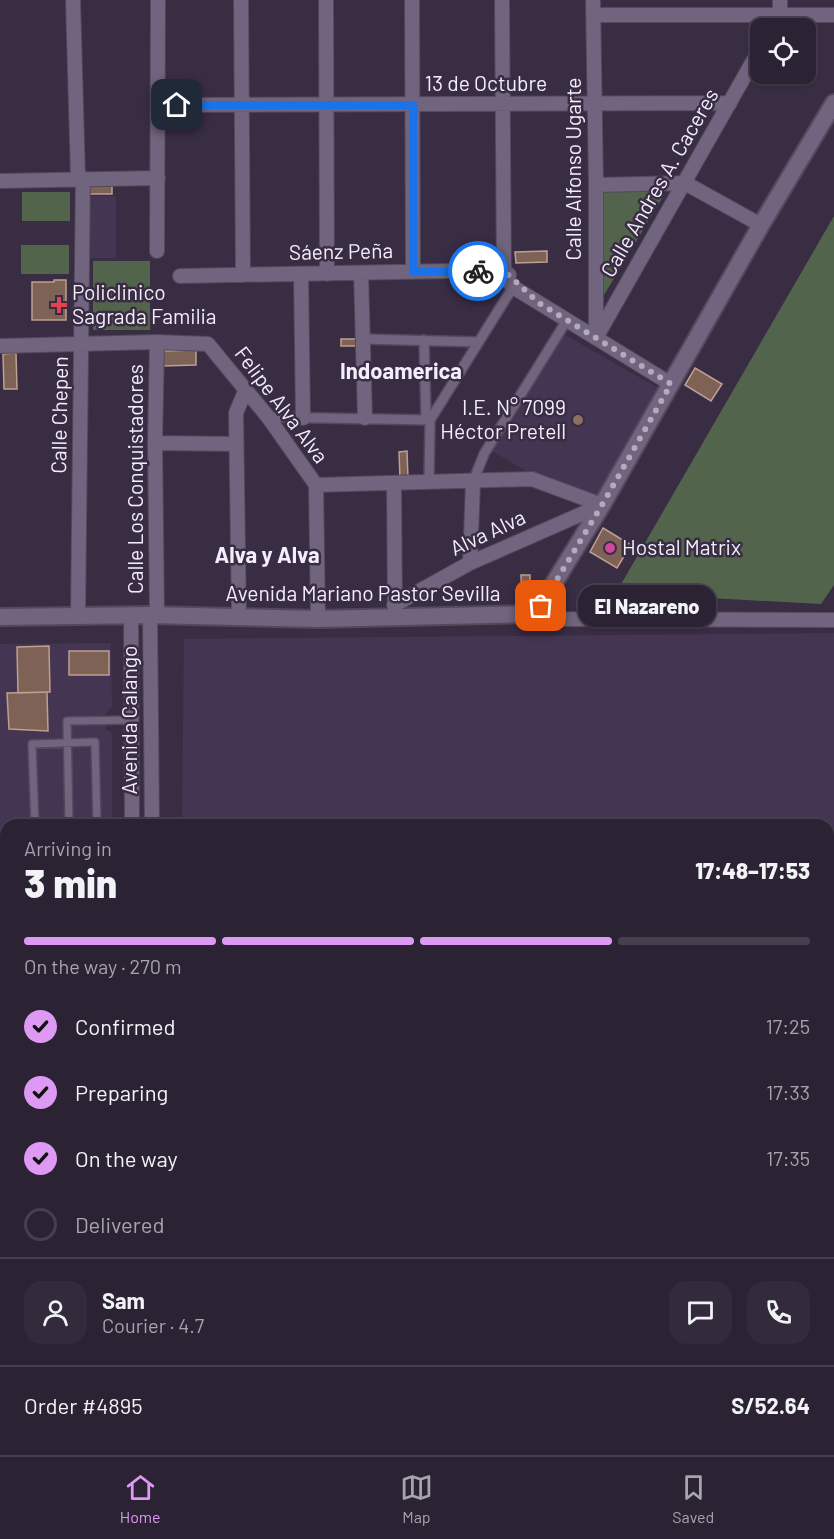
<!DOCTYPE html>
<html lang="en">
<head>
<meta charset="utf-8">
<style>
	body { margin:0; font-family:Barlow,sans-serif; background:#332a3b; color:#f1f3f6; height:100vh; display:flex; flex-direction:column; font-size:22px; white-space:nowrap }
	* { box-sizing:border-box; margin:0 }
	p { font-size:20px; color:#a6a4ac }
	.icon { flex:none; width:33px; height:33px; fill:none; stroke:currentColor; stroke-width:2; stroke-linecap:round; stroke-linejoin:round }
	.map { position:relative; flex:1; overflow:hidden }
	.drawer { position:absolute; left:0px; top:819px; width:834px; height:636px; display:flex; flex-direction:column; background:#2b2233; border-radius:18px 18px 0 0; box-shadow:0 2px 4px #0004,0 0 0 2px #473f4e }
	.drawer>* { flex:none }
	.fabs { position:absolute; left:750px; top:18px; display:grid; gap:12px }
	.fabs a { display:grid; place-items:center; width:66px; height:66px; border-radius:12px; background:#2b2233; box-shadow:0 2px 4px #0004,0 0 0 2px #473f4e; font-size:30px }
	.pin { position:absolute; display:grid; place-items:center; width:51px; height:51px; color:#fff; margin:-26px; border-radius:12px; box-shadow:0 3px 9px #0006 }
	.courier { position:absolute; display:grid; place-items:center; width:60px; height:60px; margin:-30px; border:4px solid #1a73e8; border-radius:50%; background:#fff; color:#222; box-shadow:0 2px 8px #0007 }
	.bubble { position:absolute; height:42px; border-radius:18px; background:#2b2233; box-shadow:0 2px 4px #0004,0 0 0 2px #473f4e; font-size:20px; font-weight:800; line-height:42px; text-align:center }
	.headline em { font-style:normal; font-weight:800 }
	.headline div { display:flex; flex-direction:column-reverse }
	.headline { display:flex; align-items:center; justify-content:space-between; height:102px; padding:0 24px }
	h1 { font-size:39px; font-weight:800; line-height:45px }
	.bar { display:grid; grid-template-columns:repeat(4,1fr); gap:9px 6px; align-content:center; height:72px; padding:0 24px }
	.bar i { height:8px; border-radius:4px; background:#473f4e }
	.bar .active { background:#dd99f3 }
	.bar p { grid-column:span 4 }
	.line { display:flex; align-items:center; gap:15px; padding:0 24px; border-top:2px solid #473f4e }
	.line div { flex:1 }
	.round { display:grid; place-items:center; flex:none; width:63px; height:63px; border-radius:18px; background:#332a3b }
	ol { padding:0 24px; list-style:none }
	li { display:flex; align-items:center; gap:18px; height:66px }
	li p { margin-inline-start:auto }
	li .icon { padding:6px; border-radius:50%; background:#dd99f3; color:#111; stroke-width:4 }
	li:last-child { color:#a6a4ac }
	li i { width:33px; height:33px; border:3px solid #473f4e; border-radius:50% }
	.tab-bar { display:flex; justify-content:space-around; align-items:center; height:84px; border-top:2px solid #473f4e; background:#2b2233; font-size:16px; color:#a6a4ac }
	.tab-bar a { display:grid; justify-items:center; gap:3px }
	.tab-bar .active { color:#dd99f3 }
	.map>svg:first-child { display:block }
</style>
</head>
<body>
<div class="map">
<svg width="834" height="1455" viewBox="0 0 834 1455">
	<rect width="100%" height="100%" fill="#392d44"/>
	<path fill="#443652" d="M86 196H116V258H86Z
		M563 334 662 390 599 499 530 473 492 451Z
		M834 633V1455H173L174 1449H828V825H182L184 639Z
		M111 643 112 707 105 714 106 729 112 733V825H6V912H0V644Z"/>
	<path fill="#53644c" d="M602 190H662L664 191V195L604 295H602Z
		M22 192H70V221H22Z
		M834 216V585L821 604 616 593Z
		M21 245H69V274H21Z
		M93 261H150V330H93Z"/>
	<path fill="#7e6255" stroke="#bf9f91" stroke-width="1.5" d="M87 184H112V194H87Z
		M547 251V262L516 263 515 252Z
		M54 280H66V320H32V282H54Z
		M341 339H359V346H341Z
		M196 350V365L163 366V351Z
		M16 353 17 389H4L3 354Z
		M695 368 722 384 711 401 685 385Z
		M407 451 408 478H400L399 452Z
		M603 528 631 545 617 568 590 552Z
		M521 575H530V606H522Z
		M49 646 50 692 18 693 17 647Z
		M69 651H109V675H69Z
		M47 692 48 731 9 729 7 693Z
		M828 995H834V1029H828Z
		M828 1035H834V1053H828Z
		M828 1079H834V1093H828Z
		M0 1183H6V1209H0Z
		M0 1257H6V1273H0Z
		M828 1293H833V1313H828Z
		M0 1303H5V1312H0Z
		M828 1327H834V1355H828Z
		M14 1449H29V1455H14Z
		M773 1450H788V1455H773Z"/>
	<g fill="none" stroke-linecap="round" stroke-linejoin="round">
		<g stroke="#53495c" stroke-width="10">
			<path id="service" d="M35 825 32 744 95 742 97 825
				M69 825 67 721 132 720
				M0 919H6
				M828 986H834
				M828 1071H834
				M828 1214H834
				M828 1321H834
				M828 1444H834
				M231 1449V1455
				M757 1455V1449"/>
		</g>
		<g stroke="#53495c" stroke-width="12">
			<path id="pedestrian" d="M363 339 479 342
				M424 340 426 419
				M268 417 430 420
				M429 482 430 420 513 287
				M473 482 484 454 567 320"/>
		</g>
		<g stroke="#53495c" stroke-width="16">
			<path id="minor" d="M73 0 78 178
				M241 0 243 275
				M326 0 327 274
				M412 0 413 272
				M502 0 504 276 513 287 671 384
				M593 0 596 185V338
				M594 15H834
				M772 28 780 15V0
				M159 105 730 103
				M0 181 158 178
				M596 185 685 183 761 225
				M157 251 158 0
				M361 273 365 418
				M301 274 303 418
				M180 276 503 270 509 275
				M597 336 760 49
				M157 342 155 443 157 616
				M0 346 157 342 208 344 268 417 316 485
				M155 443 236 444
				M394 483 395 612
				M316 485 532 479 602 505
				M316 485 318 619
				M470 563 473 482
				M394 605 470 563 602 505
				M535 614 551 619 834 620
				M131 615 132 825
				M150 615 152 825
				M78 616 83 178
				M239 617 236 413 246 389
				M135 1449 136 1455
				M155 1449V1455"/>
		</g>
		<g stroke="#53495c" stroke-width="20">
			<path id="tertiary" d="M0 617 150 615 318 619 535 614 602 505 761 225 834 103"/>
		</g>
		<use href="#service" stroke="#71647e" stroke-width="7"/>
		<use href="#pedestrian" stroke="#71647e" stroke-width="9"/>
		<use href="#minor" stroke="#71647e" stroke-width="14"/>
		<use href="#tertiary" stroke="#71647e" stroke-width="16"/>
	</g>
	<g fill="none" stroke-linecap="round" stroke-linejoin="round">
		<path stroke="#b3aabc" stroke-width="6" stroke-dasharray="0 10.8" d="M478 271 503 270 539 303 671 384 602 505 541 606"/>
		<path stroke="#1a73e8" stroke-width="8" d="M177 105H413V272L478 271"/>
	</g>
	<path fill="#e0444e" stroke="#392d44" stroke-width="2" d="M56 296h6v6h6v6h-6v6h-6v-6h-6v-6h6z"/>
	<circle fill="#8d6e63" stroke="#392d44" stroke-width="2" cx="578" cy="420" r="6"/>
	<circle fill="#d1479c" stroke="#392d44" stroke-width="2" cx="610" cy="548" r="6"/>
	<g text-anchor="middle" stroke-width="5" stroke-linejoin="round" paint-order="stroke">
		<g font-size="21" fill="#f4edfc" stroke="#392d44">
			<text x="486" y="91">13 de Octubre</text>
			<text transform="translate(574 169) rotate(-90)" y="7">Calle Alfonso Ugarte</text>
			<text transform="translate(660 183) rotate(-60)" y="7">Calle Andres A. Caceres</text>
			<text transform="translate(341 252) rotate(-1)" y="7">Sáenz Peña</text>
			<text transform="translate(281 405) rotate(53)" y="7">Felipe Alva Alva</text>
			<text transform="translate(60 415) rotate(-89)" y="7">Calle Chepen</text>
			<text transform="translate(136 479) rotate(-90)" y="7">Calle Los Conquistadores</text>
			<text transform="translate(488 533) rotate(-25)" y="7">Alva Alva</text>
			<text x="363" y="601">Avenida Mariano Pastor Sevilla</text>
			<text transform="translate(130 720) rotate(-90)" y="7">Avenida Calango</text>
		</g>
		<g font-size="21" fill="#f4edfc" stroke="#392d44" text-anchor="start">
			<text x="72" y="300">Policlinico<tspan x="72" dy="24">Sagrada Familia</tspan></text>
			<text x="566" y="415" text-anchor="end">I.E. N° 7099<tspan x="566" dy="24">Héctor Pretell</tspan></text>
			<text x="622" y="555">Hostal Matrix</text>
		</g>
		<g font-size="22" font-weight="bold" fill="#f4edfc" stroke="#392d44">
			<text x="401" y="379">Indoamerica</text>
			<text x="267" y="563">Alva y Alva</text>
		</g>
	</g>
</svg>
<div class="fabs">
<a><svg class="icon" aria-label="locate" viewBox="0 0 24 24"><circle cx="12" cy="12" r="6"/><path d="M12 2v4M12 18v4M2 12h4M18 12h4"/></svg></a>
</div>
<div class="pin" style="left:541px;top:606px;background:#ea580c"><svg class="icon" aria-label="bag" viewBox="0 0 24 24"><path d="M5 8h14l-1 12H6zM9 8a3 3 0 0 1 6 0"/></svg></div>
<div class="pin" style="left:177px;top:105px;background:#1f2937"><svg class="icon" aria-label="home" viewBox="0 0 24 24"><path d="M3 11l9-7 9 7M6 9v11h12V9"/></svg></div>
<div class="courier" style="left:478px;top:271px"><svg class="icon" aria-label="bike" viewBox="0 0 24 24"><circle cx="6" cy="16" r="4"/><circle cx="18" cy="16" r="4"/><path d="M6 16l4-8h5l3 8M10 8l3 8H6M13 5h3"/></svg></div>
<div class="bubble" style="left:578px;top:585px;width:138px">El Nazareno</div>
<section class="drawer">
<div class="headline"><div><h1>3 min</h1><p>Arriving in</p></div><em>17:48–17:53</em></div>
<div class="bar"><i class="active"></i><i class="active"></i><i class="active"></i><i></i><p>On the way · 270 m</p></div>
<ol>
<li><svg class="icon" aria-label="check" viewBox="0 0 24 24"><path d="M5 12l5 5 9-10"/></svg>Confirmed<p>17:25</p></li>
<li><svg class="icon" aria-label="check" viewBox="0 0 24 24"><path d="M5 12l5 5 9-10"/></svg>Preparing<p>17:33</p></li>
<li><svg class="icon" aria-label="check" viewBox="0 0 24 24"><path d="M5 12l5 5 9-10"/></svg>On the way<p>17:35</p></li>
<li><i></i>Delivered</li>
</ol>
<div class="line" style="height:108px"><a class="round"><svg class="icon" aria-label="person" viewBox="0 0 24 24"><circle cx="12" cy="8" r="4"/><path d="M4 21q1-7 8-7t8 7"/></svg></a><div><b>Sam</b><p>Courier · 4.7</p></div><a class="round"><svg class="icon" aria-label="chat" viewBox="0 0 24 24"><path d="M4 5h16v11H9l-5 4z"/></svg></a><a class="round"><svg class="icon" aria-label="phone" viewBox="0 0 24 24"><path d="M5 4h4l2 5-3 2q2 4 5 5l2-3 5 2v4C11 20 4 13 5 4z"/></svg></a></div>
<div class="line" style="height:78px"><div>Order #4895</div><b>S/52.64</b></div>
</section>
</div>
<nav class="tab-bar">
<a class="active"><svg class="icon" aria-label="home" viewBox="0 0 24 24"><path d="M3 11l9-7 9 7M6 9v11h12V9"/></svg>Home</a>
<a><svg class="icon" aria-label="map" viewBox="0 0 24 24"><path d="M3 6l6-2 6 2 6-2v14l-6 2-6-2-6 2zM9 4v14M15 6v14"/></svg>Map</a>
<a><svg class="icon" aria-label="saved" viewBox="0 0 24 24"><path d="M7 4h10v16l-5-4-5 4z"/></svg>Saved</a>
</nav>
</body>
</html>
